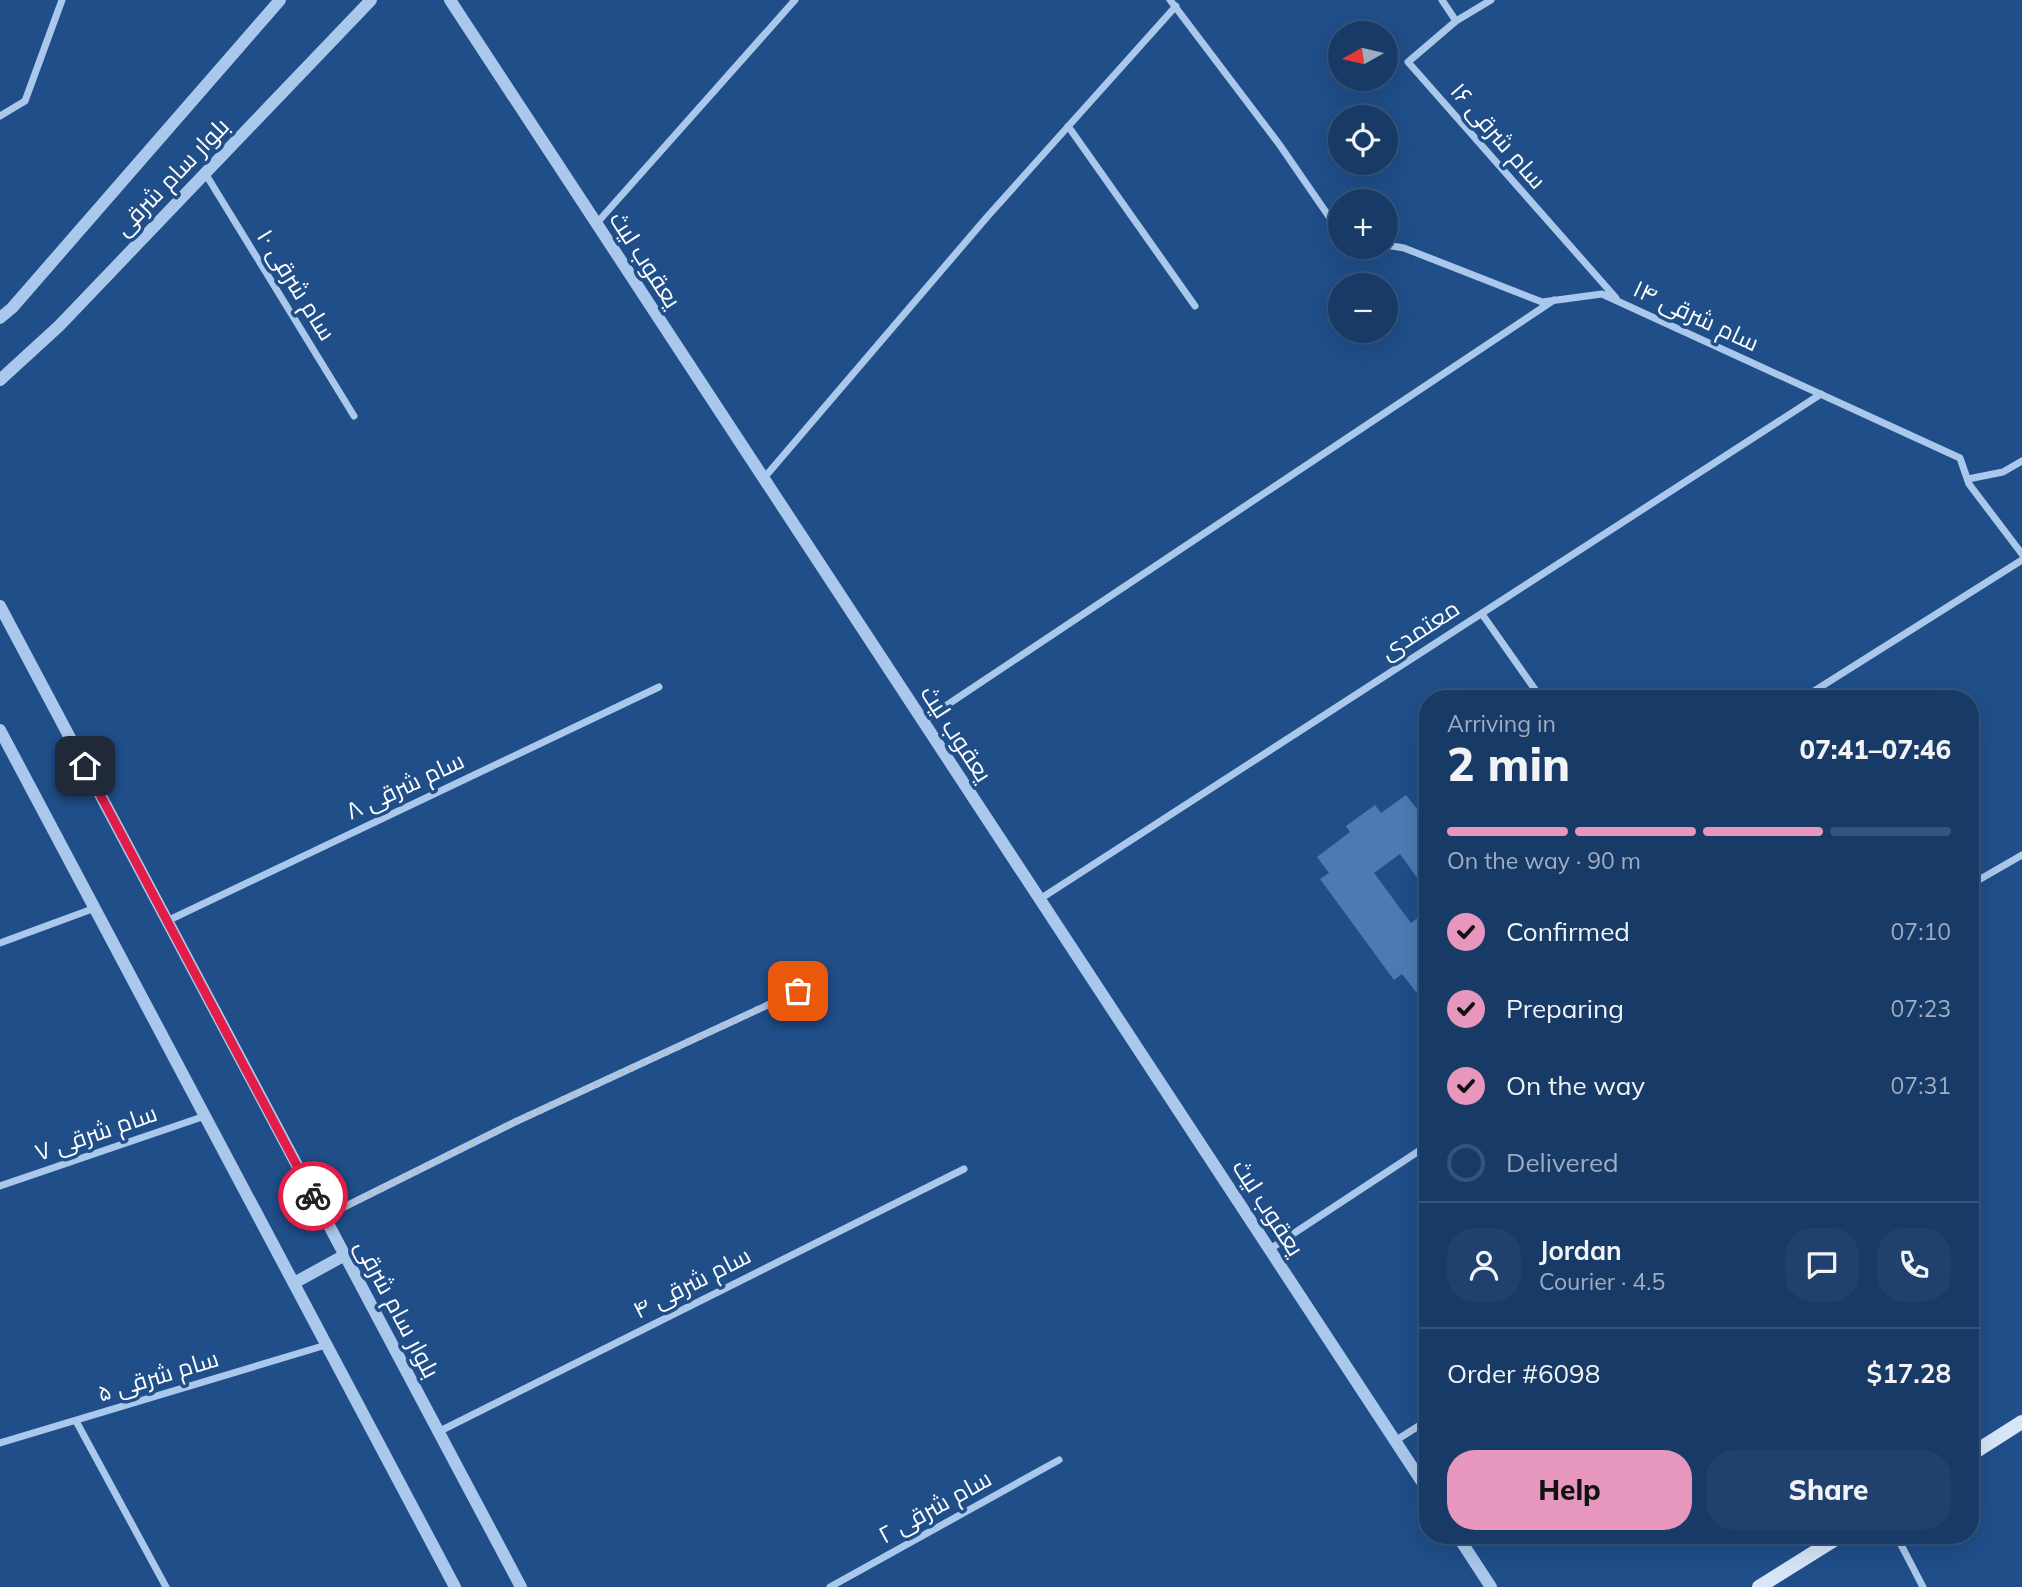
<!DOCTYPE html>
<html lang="en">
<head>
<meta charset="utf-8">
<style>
	body { margin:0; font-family:Mulish,Cairo,sans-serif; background:#20416d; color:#f1f3f6; height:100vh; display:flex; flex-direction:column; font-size:26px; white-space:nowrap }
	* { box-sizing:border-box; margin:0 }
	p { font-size:23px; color:#9eadc0 }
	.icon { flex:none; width:38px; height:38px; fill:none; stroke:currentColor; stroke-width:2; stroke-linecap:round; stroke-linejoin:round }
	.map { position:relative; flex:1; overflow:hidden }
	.panel { position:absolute; left:1419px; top:690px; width:560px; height:854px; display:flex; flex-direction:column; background:#173a67; border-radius:28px; box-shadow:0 7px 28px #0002,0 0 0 2px #36547b }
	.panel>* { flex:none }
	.needle { width:46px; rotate:262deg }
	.tools { position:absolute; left:1328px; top:21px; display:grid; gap:14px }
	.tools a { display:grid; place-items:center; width:70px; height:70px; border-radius:50%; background:#173a67; box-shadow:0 7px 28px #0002,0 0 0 2px #36547b; font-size:35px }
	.pin { position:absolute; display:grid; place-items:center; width:60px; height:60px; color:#fff; margin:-30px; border-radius:14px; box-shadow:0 4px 10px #0006 }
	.courier { position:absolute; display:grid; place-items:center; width:70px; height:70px; margin:-35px; border:5px solid #e11d48; border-radius:50%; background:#fff; color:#222; box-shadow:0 2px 9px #0007 }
	.headline em { font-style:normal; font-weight:800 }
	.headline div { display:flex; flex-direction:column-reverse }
	.headline { display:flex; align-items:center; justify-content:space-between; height:119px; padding:0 28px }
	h1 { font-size:46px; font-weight:800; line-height:52px }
	.bar { display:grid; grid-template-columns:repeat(4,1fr); gap:10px 7px; align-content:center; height:84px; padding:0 28px }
	.bar i { height:9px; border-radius:5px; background:#36547b }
	.bar .selected { background:#e797bd }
	.bar p { grid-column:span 4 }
	.line { display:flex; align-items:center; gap:18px; padding:0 28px; border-top:2px solid #36547b }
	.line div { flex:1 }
	.round { display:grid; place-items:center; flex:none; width:74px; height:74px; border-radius:28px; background:#20416d }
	ol { padding:0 28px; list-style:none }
	li { display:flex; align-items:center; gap:21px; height:77px }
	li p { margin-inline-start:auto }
	li .icon { padding:7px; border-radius:50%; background:#e797bd; color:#111; stroke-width:4 }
	li:last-child { color:#9eadc0 }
	li i { width:38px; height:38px; border:4px solid #36547b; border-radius:50% }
	.button { display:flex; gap:14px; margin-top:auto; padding:14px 28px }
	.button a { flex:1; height:80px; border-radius:28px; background:#e797bd; color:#111; font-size:28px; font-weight:800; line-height:80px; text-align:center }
	.button a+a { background:#20416d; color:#f1f3f6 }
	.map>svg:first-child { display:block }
</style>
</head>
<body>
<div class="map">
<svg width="2022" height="1587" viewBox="0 0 2022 1587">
	<rect width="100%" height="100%" fill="#1f4e89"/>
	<path fill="#4c7bb3" d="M1406 795 1421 814 1428 809V893L1400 854 1374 873 1411 923 1428 910V983L1416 992 1402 974 1394 980 1320 879 1329 873 1317 857 1350 832 1346 826 1375 805 1381 813Z"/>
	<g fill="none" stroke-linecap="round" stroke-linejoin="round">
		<path stroke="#aac8eb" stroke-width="7" d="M1170 0 1279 144 1330 218 1340 227
			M1442 0 1456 21 1408 62 1616 298
			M1456 21 1491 0
			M0 116 25 101 62 0
			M1068 126 1195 306
			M205 173 354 416
			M596 224 795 0
			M1386 245 1404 248 1542 302 1602 294 1960 458 1969 484 2022 554
			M764 478 987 217 1176 6
			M1968 479 2003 472 2022 461
			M1482 614 1541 698
			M1803 698 2022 560
			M923 721 1554 300
			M1970 885 2022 855
			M1040 899 1821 394
			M167 921 659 687
			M0 943 95 908
			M0 1186 205 1116
			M324 1217 515 1122 798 991
			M1270 1249 1428 1145
			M76 1421 166 1587
			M438 1432 964 1169
			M1395 1441 1428 1420
			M0 1443 326 1345
			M1896 1535 1923 1587
			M830 1587 1059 1460"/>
		<path stroke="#aac8eb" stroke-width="12" d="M450 0 1428 1491
			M0 318 12 308 280 0
			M0 380 59 326 371 0
			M0 606 521 1587
			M0 730 455 1587
			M294 1283 345 1255
			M1457 1535 1491 1587"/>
		<path stroke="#d6e5f8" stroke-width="14" d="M1970 1455 2022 1422
			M1759 1587 1842 1535"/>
	</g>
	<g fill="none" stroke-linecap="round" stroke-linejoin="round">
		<path stroke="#b1c1d6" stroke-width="7" stroke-dasharray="0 12.6" d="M313 1196 324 1217 515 1122 798 991"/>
		<path stroke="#e11d48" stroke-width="9" d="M85 766 313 1196"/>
	</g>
	<g text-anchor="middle" stroke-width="7" stroke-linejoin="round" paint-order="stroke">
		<g font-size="24" fill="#fff" stroke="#1f4e89">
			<text transform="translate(1498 136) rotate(49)" y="8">سام شرقی ۱۶</text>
			<text transform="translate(172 177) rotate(-46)" y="8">بلوار سام شرقی</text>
			<text transform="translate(645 260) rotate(57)" y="8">یعقوب لیث</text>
			<text transform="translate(296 285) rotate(58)" y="8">سام شرقی ۱۰</text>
			<text transform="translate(1696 316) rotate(25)" y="8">سام شرقی ۱۴</text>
			<text transform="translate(1420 630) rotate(-33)" y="8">معتمدی</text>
			<text transform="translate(956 734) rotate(57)" y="8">یعقوب لیث</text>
			<text transform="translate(405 786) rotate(-25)" y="8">سام شرقی ۸</text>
			<text transform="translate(96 1133) rotate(-19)" y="8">سام شرقی ۷</text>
			<text transform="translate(1268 1208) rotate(57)" y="8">یعقوب لیث</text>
			<text transform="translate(692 1283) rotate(-27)" y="8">سام شرقی ۴</text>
			<text transform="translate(397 1309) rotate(62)" y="8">بلوار سام شرقی</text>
			<text transform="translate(158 1376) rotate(-17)" y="8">سام شرقی ۵</text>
			<text transform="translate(935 1507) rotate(-29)" y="8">سام شرقی ۲</text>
		</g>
	</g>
</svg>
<div class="tools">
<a><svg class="needle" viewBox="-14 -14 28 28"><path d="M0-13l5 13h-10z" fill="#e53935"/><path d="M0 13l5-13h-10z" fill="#9eadc0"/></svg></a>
<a><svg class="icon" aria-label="locate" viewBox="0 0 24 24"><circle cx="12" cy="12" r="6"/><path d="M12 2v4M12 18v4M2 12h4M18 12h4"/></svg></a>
<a>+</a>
<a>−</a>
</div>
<div class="pin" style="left:798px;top:991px;background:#ea580c"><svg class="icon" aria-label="bag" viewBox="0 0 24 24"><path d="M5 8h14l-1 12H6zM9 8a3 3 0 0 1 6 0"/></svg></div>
<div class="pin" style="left:85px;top:766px;background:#1f2937"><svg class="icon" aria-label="home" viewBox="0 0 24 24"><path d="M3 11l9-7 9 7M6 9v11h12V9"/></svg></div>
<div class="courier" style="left:313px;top:1196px"><svg class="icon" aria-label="bike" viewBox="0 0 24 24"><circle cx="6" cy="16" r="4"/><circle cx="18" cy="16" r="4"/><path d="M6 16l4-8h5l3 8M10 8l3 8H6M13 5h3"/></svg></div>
<section class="panel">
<div class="headline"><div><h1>2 min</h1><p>Arriving in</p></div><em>07:41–07:46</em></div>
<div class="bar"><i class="selected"></i><i class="selected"></i><i class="selected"></i><i></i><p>On the way · 90 m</p></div>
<ol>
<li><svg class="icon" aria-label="check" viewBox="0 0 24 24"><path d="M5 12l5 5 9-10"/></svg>Confirmed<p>07:10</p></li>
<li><svg class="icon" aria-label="check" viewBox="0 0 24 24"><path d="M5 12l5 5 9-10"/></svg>Preparing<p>07:23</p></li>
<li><svg class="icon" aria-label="check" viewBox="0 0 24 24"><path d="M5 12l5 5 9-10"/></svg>On the way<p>07:31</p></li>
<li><i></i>Delivered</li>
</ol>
<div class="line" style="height:126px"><a class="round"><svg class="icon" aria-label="person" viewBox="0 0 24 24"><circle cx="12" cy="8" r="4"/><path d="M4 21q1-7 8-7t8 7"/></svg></a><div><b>Jordan</b><p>Courier · 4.5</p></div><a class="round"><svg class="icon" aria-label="chat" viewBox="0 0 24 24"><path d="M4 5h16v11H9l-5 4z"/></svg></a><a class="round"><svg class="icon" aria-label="phone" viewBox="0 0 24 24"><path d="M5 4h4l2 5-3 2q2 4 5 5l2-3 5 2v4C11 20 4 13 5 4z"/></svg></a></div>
<div class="line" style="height:91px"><div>Order #6098</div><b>$17.28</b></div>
<div class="button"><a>Help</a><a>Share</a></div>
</section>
</div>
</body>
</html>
